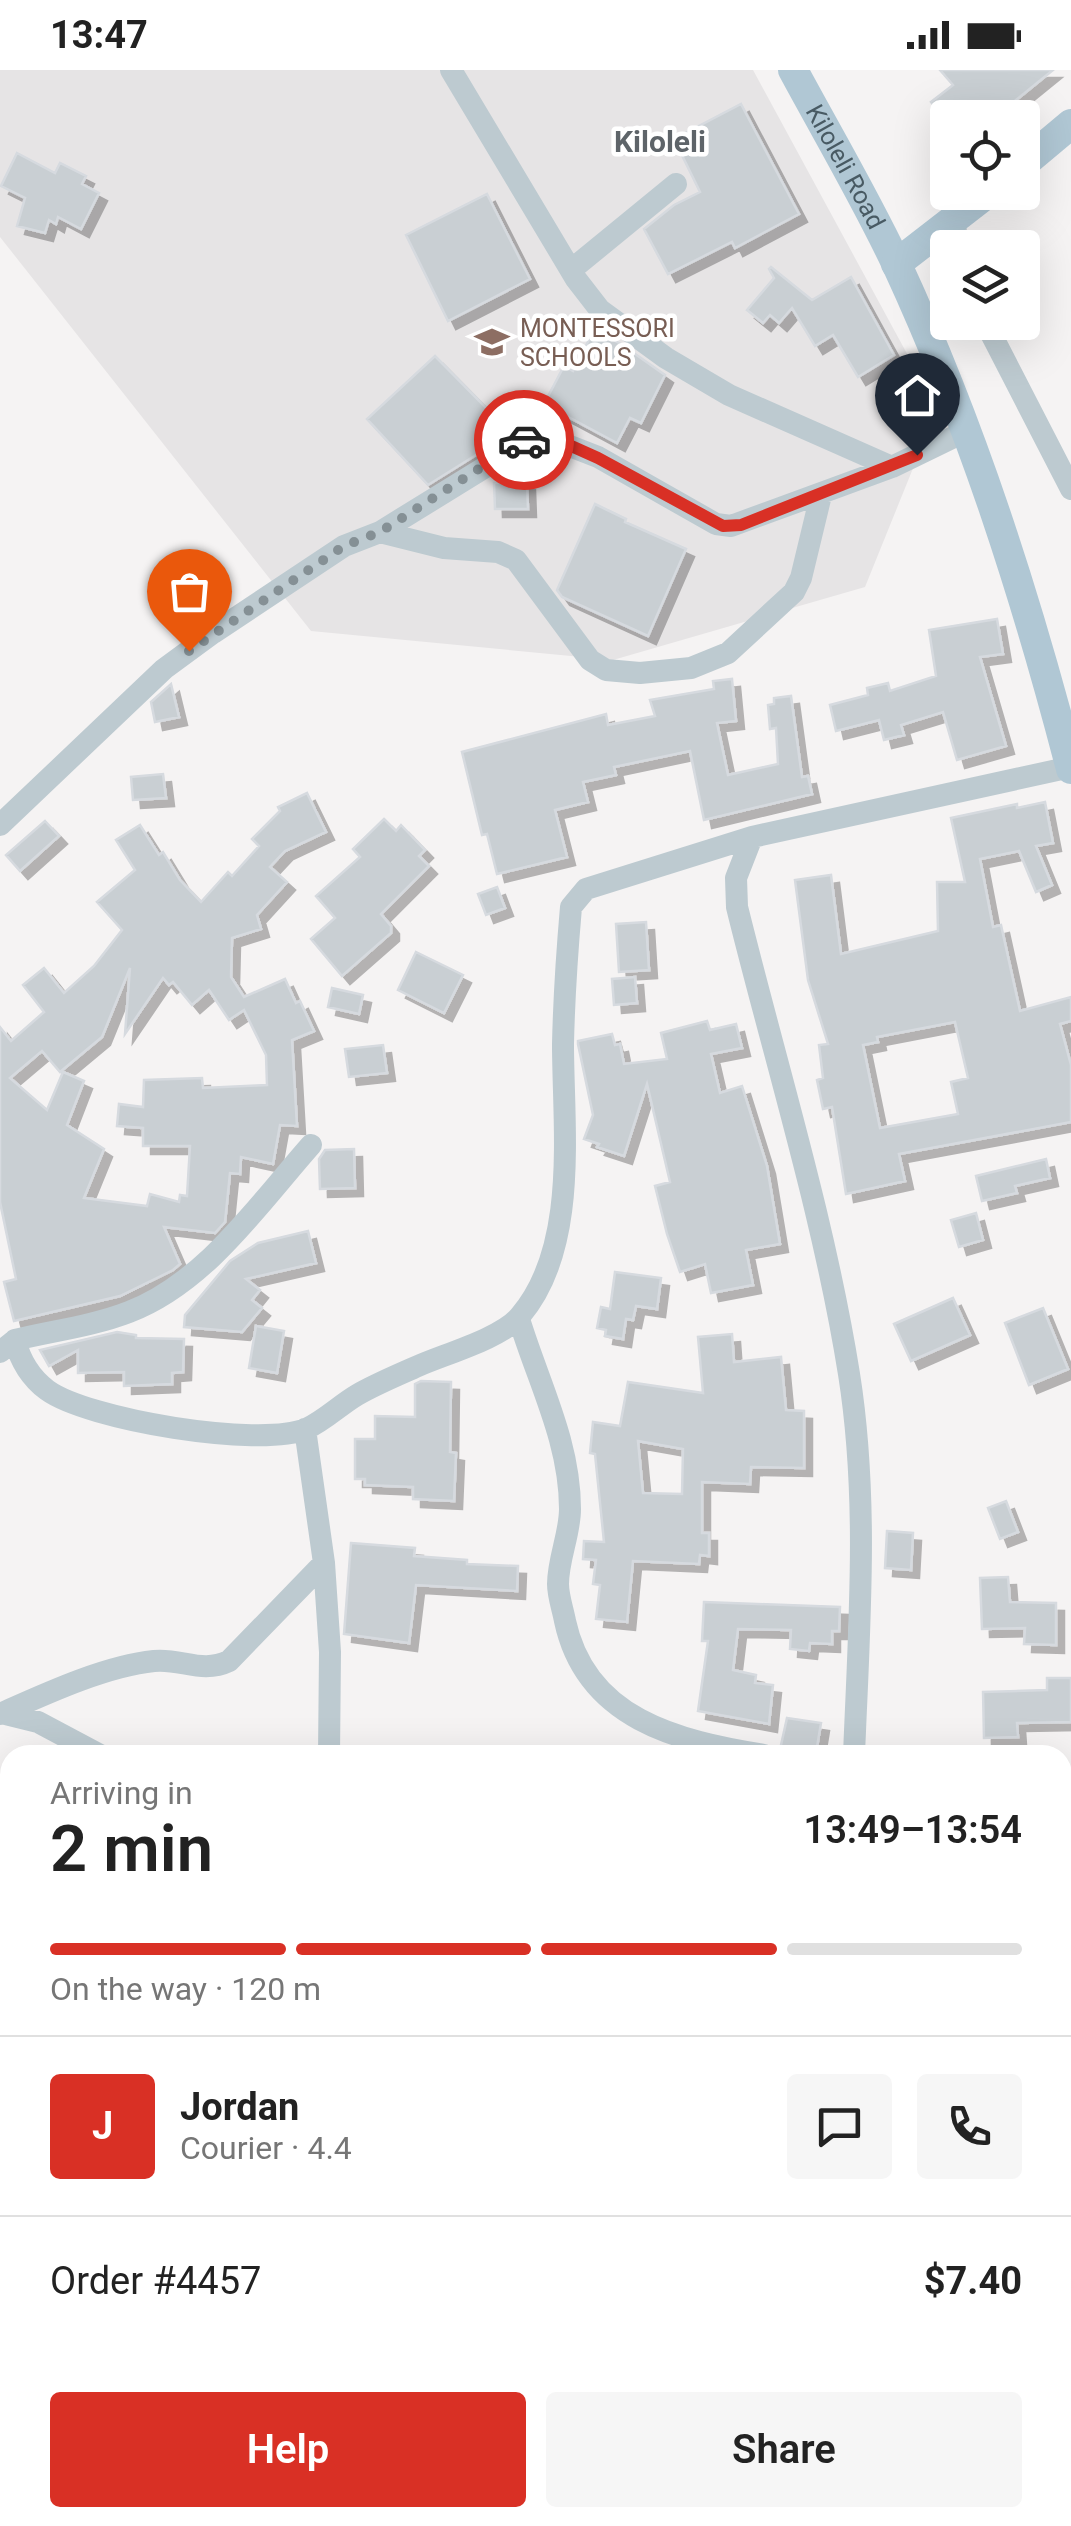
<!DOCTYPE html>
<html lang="en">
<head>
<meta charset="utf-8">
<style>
	body { margin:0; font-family:Roboto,sans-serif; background:#f6f6f6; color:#222; height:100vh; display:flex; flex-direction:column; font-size:38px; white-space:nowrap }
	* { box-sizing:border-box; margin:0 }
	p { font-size:32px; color:#767676 }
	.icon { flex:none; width:55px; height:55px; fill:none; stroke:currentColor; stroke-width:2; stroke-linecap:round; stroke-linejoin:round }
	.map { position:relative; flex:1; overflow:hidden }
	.side { position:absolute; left:0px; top:1675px; width:1072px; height:782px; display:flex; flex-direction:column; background:#fff; border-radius:30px 30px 0 0; box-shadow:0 10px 40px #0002 }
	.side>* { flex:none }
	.tools { position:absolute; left:930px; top:30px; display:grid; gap:20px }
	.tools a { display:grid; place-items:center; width:110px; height:110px; border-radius:10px; background:#fff; box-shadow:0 10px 40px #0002; font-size:50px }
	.pin { position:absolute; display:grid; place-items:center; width:85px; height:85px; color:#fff; margin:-102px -42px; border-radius:50% 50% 50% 0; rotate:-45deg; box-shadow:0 0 10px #0007 }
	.pin .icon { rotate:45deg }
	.courier { position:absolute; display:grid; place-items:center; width:100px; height:100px; margin:-50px; border:8px solid #d93025; border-radius:50%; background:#fff; color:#222; box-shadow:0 2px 12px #0007 }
	.head em { font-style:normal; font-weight:600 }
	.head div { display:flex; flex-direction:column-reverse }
	.head { display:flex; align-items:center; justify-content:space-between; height:170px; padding:0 50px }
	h1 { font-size:65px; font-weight:600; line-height:75px }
	.bar { display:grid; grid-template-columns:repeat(4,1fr); gap:15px 10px; align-content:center; height:120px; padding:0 50px }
	.bar i { height:12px; border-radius:8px; background:#e0e0e0 }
	.bar .selected { background:#d93025 }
	.bar p { grid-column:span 4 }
	.line { display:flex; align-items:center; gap:25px; padding:0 50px; border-top:2px solid #e0e0e0 }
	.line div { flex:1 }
	.round { display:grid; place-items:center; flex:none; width:105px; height:105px; border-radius:10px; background:#f6f6f6 }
	.primary-button { display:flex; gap:20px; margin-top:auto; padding:20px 50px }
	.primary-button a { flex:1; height:115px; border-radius:10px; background:#d93025; color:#fff; font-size:40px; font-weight:600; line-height:115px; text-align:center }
	.primary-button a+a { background:#f6f6f6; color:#222 }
	.status { display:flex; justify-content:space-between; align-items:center; height:70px; padding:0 50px; background:#fff; direction:ltr }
	.status svg { height:28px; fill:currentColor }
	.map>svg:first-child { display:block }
</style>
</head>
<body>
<div class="status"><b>13:47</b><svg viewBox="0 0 49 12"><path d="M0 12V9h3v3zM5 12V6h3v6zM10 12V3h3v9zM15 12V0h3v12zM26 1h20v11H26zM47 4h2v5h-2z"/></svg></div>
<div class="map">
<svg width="1071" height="2456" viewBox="0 0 1071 2456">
	<defs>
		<filter id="shadow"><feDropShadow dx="8" dy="8" stdDeviation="0" flood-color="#0004"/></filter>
	</defs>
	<rect width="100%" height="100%" fill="#f5f3f3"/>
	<path fill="#e6e4e5" d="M0 0H753L937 339 865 517 613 590 311 561 0 167Z
		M662 2448H1000L998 2456H659Z"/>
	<path fill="#c9cfd3" stroke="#d6dadf" stroke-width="2.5" fill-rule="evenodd" filter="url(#shadow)" d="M940 0H1053L994 48H944L931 32 953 15Z
		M741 34 799 144 735 178 732 172 668 204 644 159 674 135 700 122 674 69Z
		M17 83 55 103 60 93 86 106 82 114 99 123 81 159 58 147 56 154 49 150 45 163 17 156 25 128 1 116Z
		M487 124 530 209 448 251 406 165Z
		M771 197 812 230 851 207 894 285 858 307 833 265 815 276 792 238 779 253 770 245 763 253 747 240 774 208 769 199Z
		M594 260 621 274 665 305 641 353 630 348 617 373 544 334 564 296 573 301Z
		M435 286 507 359 484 380 428 415 367 349Z
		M527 412 528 439H495L494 413Z
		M595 434 626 449 625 452 686 479 648 566 562 527 557 520Z
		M997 549 1003 584 980 587 1006 676 957 690 943 642 901 655 904 665 884 670 879 650 836 661 830 635 868 625 867 618 888 613 890 621 936 606 929 560Z
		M732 609 736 651 717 653 728 705 778 694 776 658 770 659 768 635 774 634V628L791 626 802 707 808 706 812 724 704 750 690 681 614 697 616 705 583 712 588 732 555 740 567 787 497 804 487 764 482 765 462 682 606 644 608 655 655 646 650 630 714 619 713 611Z
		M171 614 179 647 155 652 151 632Z
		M163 704 166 728 133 730 131 707Z
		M307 723 326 762 285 781 270 797 287 812 257 845 261 859 232 868 231 907 244 927 285 909 296 933 300 931 314 961 292 970 297 1056 280 1055 273 1094 241 1087 240 1104 230 1103 225 1152 215 1163 164 1157 180 1194 173 1200 120 1226 14 1251 4 1212 16 1209 0 1132V957L11 971 44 942 23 915 44 898 64 923 94 896 122 860 97 832 135 800 116 770 140 755 159 785 163 782 180 810 201 832 228 802 232 806 259 776 252 769 280 741 278 737ZM130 898 125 964 163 908 169 915 173 912 192 935 209 920 229 950 244 940 266 985 267 1015 203 1018 202 1008 144 1010 143 1037 119 1034 117 1056 143 1058V1076H190L187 1126 180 1125 179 1132 150 1124 147 1136 84 1128 104 1079 67 1055 84 1011 63 1002 47 1040 10 1008 42 981 60 1002 102 967Z
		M1045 732 1053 773 1036 776 1052 815 1036 822 1019 781 980 789 993 857 1001 855 1020 941 1071 927V951L1060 954 1071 995V1052L899 1084 905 1111 846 1124 832 1037 823 1039 817 1010 823 1008 819 975 828 974 808 910 795 810 831 805 841 884 938 861 937 812H965L951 748 1017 734V738ZM955 952 968 1008 951 1012 958 1044 880 1058 863 975 878 972 877 967Z
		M384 749 396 761 401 755 425 780 419 786 429 796 381 844 391 856V863L342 906 311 869 335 848 316 826 360 787 353 779Z
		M45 751 59 766 20 801 6 785Z
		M497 817 505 838 486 845 478 824Z
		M646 852 649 900 619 902 616 854Z
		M416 882 463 905 444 943 398 920Z
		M635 907 637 933 614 935 612 909Z
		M332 918 363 925 359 944 328 937Z
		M707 951 710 960 736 954 742 978 711 984 720 1023 742 1016 767 1096 780 1174 746 1180 753 1215 711 1223 705 1194 680 1202 667 1164 655 1116 670 1112 647 1014 624 1086 597 1077 599 1074 584 1069 593 1045 578 974V971L612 964 615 975 620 974 624 994 667 989 661 963Z
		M383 975 387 1003 349 1007 345 979Z
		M354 1079 355 1118 320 1119 319 1089 325 1080Z
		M1046 1089 1050 1108 1015 1116 1017 1123 982 1131 976 1106Z
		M976 1143 983 1170 959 1177 951 1150Z
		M308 1161 316 1193 246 1209 260 1220 252 1230 262 1238 242 1262 184 1257 185 1245 230 1191 258 1173Z
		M615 1202 661 1208 657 1239 636 1236 633 1250 626 1249 623 1269 605 1266 606 1260 597 1258 601 1237 610 1239Z
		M953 1228 970 1265 911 1291 894 1254Z
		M1043 1238 1068 1299 1029 1315 1005 1253Z
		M256 1256 284 1261 277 1303 249 1298Z
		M117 1262 136 1265V1268L184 1269 183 1302 172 1303V1314L124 1316V1302L78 1303V1280L49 1296 40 1280Z
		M732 1264 734 1292 781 1287 786 1340 804 1341V1398L751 1397 750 1414 702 1412V1463H709V1486L700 1485 699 1494 633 1491 627 1552 596 1549 600 1515 593 1514 596 1490 583 1489 584 1471 604 1472 595 1384 590 1383 593 1352 620 1356 628 1312 703 1323 698 1267ZM638 1371 683 1379 682 1424 643 1423Z
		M421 1311 451 1312 450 1382 456 1383 454 1431 413 1429V1417L365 1415V1409H355V1369H375V1346L415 1347V1314Z
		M1006 1431 1018 1462 1000 1469 988 1438Z
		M887 1461 913 1463 911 1500 885 1498Z
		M351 1473 415 1478 414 1486 467 1490V1494L518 1496 517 1521 416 1515 409 1573 344 1564Z
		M1008 1507 1010 1532 1056 1533V1575L1024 1574 1025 1558 982 1559 980 1508Z
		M704 1532 840 1537 839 1561H832V1574L810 1573 809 1581 790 1579 791 1560 738 1559 733 1600 756 1605 755 1613 773 1615 769 1654 698 1641 708 1571H702Z
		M1047 1608H1071V1652L1017 1653 1018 1667 984 1668 983 1622 1047 1620Z
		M787 1648 821 1653 816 1683 781 1675Z"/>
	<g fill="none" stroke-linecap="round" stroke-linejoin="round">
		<path stroke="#bdcad0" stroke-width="22" d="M451 0 576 209 600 240 666 288 729 325 892 397
			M954 151 959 178
			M571 200 676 114
			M985 252 1071 419
			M380 462 444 478 498 482 516 490 590 590 606 600 640 603 691 598 728 583 794 522 801 508 821 425
			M0 755 164 599 213 563 344 476 380 462 539 364 598 387 716 454 731 456 892 397 968 360
			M752 767 736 808 737 837C775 991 824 1147 849 1304 869 1430 859 1558 854 1685
			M519 1249C538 1312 570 1371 570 1439 570 1464 558 1489 558 1514 558 1526 563 1540 565 1551 586 1649 677 1671 764 1685
			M15 1270C20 1290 31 1308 47 1320 88 1350 259 1378 306 1359 324 1351 340 1335 357 1325 376 1314 398 1305 418 1296 445 1284 502 1268 520 1246 579 1177 563 1058 563 974 564 928 567 883 571 837L586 819 752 767 1071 697
			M0 1282 15 1270C52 1261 93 1256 129 1242 205 1213 258 1135 311 1075
			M305 1359 324 1493 330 1582 329 1685
			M1 1643 38 1652 100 1685
			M0 1644C45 1624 105 1596 154 1591 181 1588 202 1604 229 1591L324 1493
			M1062 1734 1071 1736
			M1062 2431 1071 2434
			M183 2456 184 2448
			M585 2456 587 2448"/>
		<g stroke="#b0c7d4" stroke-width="30">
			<path id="s1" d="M793 0C828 65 866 129 897 195 972 357 1026 526 1071 699"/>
			<path d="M1022 95 1071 54"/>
			<path d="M896 194 989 122"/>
			<path d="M1062 2350 1071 2317"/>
			<path d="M1035 2456 1037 2448"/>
		</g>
	</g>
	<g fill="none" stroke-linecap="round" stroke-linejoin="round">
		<path stroke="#859095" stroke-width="10" stroke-dasharray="0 18" d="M189 581 344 476 380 462 524 370"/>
		<path stroke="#d93025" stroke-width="12" d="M524 370 538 364 549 366 598 388 723 456 741 455 917 385"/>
	</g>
	<defs>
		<g id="school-bare" transform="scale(2.7)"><path d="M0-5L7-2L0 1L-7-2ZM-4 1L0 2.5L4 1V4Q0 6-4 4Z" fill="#8d6e63" stroke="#fff" stroke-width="2.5" paint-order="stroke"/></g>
	</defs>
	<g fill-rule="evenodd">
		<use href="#school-bare" x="492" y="272"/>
	</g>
	<g text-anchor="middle" stroke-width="9" stroke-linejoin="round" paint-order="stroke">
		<g font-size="25" fill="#485a63" stroke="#fff">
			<text dy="9" stroke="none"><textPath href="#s1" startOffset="110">Kiloleli Road</textPath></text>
		</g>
		<g font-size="25" fill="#785e54" stroke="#fff" text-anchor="start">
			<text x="520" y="267">MONTESSORI<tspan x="520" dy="29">SCHOOLS</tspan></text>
		</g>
		<g font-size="30" font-weight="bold" fill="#5e6469" stroke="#fff">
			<text x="660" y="82">Kiloleli</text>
		</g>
	</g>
</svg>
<div class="tools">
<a><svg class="icon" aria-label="locate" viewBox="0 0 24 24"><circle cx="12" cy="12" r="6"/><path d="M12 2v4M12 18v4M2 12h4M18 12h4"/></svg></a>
<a><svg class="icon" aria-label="layers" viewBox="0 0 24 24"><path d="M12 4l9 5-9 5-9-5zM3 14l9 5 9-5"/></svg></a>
</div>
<div class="pin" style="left:189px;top:581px;background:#ea580c"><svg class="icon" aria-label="bag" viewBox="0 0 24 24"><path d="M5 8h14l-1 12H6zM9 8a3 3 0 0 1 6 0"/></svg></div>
<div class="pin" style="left:917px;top:385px;background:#1f2937"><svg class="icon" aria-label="home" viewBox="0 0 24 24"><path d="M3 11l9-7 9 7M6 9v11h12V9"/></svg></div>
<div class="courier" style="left:524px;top:370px"><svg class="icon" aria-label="car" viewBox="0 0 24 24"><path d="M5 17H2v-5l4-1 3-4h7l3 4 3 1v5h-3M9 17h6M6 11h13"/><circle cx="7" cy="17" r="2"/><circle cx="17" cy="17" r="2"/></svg></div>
<section class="side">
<div class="head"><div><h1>2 min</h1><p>Arriving in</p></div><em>13:49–13:54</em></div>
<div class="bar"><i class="selected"></i><i class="selected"></i><i class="selected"></i><i></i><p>On the way · 120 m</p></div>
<div class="line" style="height:180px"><b class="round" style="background:#d93025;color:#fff">J</b><div><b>Jordan</b><p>Courier · 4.4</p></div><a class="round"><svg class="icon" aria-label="chat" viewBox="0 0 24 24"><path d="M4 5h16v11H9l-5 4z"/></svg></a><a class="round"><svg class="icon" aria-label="phone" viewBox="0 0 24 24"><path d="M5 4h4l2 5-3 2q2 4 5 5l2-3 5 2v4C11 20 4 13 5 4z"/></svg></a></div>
<div class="line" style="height:130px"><div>Order #4457</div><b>$7.40</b></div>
<div class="primary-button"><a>Help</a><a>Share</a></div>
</section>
</div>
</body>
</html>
